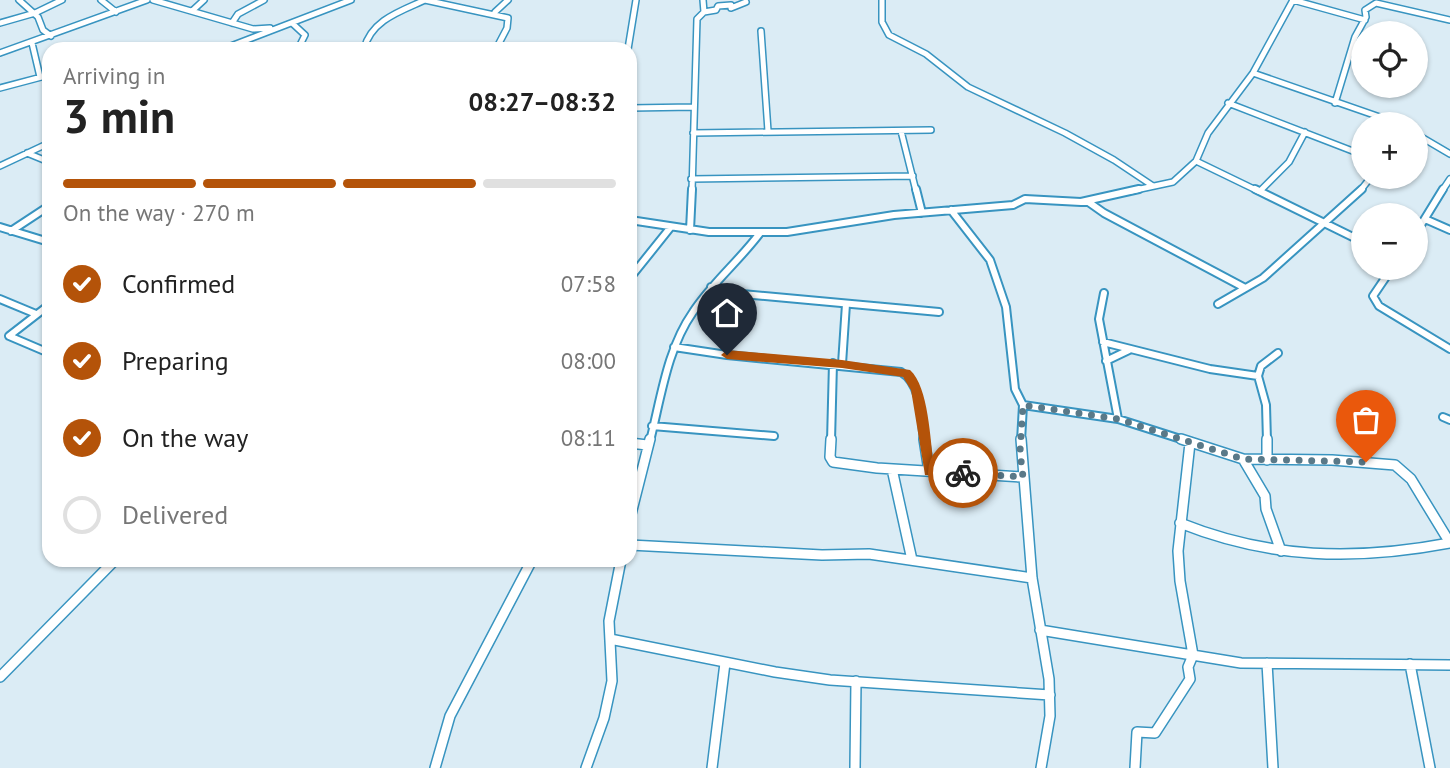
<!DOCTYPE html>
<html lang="en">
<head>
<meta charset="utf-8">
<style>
	body { margin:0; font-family:"PT Sans",sans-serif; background:#f6f6f6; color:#222; height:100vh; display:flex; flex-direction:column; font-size:26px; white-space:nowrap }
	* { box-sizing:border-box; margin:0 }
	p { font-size:23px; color:#767676 }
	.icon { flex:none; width:38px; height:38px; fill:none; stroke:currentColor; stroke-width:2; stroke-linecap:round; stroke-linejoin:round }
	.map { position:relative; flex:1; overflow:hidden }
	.side { position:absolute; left:42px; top:42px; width:595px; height:525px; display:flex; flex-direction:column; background:#fff; border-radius:21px; box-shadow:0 2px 5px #0004 }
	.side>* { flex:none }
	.tools { position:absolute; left:1351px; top:21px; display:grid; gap:14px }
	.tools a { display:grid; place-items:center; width:77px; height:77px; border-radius:50%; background:#fff; box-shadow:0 2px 5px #0004; font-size:35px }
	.pin { position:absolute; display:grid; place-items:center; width:60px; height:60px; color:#fff; margin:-72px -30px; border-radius:50% 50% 50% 0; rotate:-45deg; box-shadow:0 0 7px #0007 }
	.pin .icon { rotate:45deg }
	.courier { position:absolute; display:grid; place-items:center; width:70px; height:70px; margin:-35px; border:5px solid #b45309; border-radius:50%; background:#fff; color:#222; box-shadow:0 2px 9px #0007 }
	.summary em { font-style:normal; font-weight:600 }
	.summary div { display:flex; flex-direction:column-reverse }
	.summary { display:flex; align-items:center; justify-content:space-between; height:119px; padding:0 21px }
	h1 { font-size:46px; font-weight:600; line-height:52px }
	.bar { display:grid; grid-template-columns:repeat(4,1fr); gap:10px 7px; align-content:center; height:84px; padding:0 21px }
	.bar i { height:9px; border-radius:5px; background:#e0e0e0 }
	.bar .current { background:#b45309 }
	.bar p { grid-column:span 4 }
	ol { padding:0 21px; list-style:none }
	li { display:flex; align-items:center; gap:21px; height:77px }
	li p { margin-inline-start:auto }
	li .icon { padding:7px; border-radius:50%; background:#b45309; color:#fff; stroke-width:4 }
	li:last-child { color:#767676 }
	li i { width:38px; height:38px; border:4px solid #e0e0e0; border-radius:50% }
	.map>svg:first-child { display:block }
</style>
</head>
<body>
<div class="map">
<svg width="1450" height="768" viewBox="0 0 1450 768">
	<rect width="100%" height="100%" fill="#dbecf5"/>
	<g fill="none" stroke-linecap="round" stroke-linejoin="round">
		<g stroke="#3894c0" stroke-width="8">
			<path id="street-far2" d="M19 0 38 17 43 30 51 36
				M101 0 116 12
				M153 0 253 29 270 28
				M425 0 508 18 507 28 496 49
				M703 0 704 12
				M882 0V22L889 35 926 54 968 87 1065 133 1114 160 1153 186
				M1293 0 1365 20
				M192 11 204 0
				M495 12 508 0
				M0 23 35 13 62 0
				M232 23 238 14 264 0
				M292 23 305 35 298 49
				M761 31 768 131
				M32 43 40 77
				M223 49 351 0
				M364 49C371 20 401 11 425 0
				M628 49 636 0
				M0 53 147 0
				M1253 73 1400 124
				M0 88 49 75
				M1228 103 1363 155
				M1335 103 1355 37 1366 17 1365 10 1376 3 1450 20
				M630 108 694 107
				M901 131 916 191
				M693 133 931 130
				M1416 134 1450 154
				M27 153 49 162
				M1196 161 1258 191
				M0 166 49 143
				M691 179 913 176
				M1261 190 1289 162 1305 132
				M692 191 697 19 704 12 716 10 718 6 731 5V8L746 2
				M1131 191 1173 182 1196 161 1208 133 1253 73 1293 0
				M1360 191 1371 177
				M1442 191 1450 179"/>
		</g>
		<g stroke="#3894c0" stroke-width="10">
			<path id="street-far1" d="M916 189 922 213
				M1255 189 1363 242
				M1087 201 1104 213 1245 288
				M951 210 990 260 1006 307 1015 389 1023 405 1021 441
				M1425 219 1450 230
				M630 220 709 232H787L894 215 1013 205 1025 199 1081 202 1139 189
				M0 227 49 242
				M690 230 692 189
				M11 231 49 206
				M1416 233 1443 189
				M1392 268 1373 296 1379 306 1450 349
				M630 278 670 228
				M711 287 742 294 939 312
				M1104 293 1099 319 1118 419
				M0 299 36 314
				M1218 304 1263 278 1362 189
				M49 305 9 336 49 353
				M1103 342 1210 369 1258 376
				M674 347 727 355 901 372C922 384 921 419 924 441
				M1106 361 1129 350
				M842 364 846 304
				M1023 405 1118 419 1187 441
				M1443 417 1450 420
				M652 426 774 436
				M650 441C661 398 667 349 693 312 712 283 739 261 760 233
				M831 441 833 363
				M1267 441 1266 405 1258 376 1261 366 1278 353"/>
		</g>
		<g stroke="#3894c0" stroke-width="12">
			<path id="street" d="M831 439 830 457 833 462 877 468 1022 477
				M924 439 929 471
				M1021 439 1032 578 1049 679 1050 716 1041 768
				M1181 439 1243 459 1332 460 1395 465 1411 479 1450 543
				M1267 439V460
				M630 443 647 445
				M1243 459 1265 496 1266 509 1281 551
				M892 469 912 560
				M630 518 650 439
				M1180 523C1270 559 1355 561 1450 543
				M630 545 822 555 869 554 1032 578
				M1040 630 1241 663 1450 665
				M610 639 775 672 830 680 1050 695
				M1267 663 1273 768
				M1410 664 1430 768
				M0 677 115 560
				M435 768 450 716 532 560
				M586 768 604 718 612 681 609 621 621 560
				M712 768 725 663
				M855 768 856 681
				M1135 768 1137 732 1155 733 1190 679 1188 667 1193 655 1180 581 1178 551 1190 443"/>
		</g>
		<use href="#street-far2" stroke="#fff" stroke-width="5"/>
		<use href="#street-far1" stroke="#fff" stroke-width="6"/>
		<use href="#street" stroke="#fff" stroke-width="9"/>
	</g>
	<path fill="#b45309" d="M727 350 842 360 910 370C929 387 930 441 934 466L963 468 967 469V477L925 475 911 390 903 377 842 368 727 359 721 355Z"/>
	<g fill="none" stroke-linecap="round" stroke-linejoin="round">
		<path stroke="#5a7988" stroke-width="7" stroke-dasharray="0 12.6" d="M963 473 1023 477 1020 452 1023 405 1118 419 1243 459 1366 462"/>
	</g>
</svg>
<div class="tools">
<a><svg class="icon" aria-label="locate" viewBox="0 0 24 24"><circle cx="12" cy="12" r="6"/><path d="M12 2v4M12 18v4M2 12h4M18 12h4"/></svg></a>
<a>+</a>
<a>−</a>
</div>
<div class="pin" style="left:1366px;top:462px;background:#ea580c"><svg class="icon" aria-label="bag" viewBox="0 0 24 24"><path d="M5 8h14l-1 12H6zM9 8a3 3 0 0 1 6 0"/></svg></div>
<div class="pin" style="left:727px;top:355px;background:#1f2937"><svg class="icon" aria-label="home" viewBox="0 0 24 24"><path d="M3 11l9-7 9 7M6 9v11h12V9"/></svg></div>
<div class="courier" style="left:963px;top:473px"><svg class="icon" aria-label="bike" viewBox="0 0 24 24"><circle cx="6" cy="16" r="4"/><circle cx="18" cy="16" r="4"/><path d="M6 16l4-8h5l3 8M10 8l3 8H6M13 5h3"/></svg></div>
<section class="side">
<div class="summary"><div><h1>3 min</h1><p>Arriving in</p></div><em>08:27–08:32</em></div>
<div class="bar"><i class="current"></i><i class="current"></i><i class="current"></i><i></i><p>On the way · 270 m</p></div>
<ol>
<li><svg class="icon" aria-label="check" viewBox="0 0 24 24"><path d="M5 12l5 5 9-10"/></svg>Confirmed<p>07:58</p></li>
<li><svg class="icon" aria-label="check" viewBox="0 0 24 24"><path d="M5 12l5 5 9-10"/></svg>Preparing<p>08:00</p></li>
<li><svg class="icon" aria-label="check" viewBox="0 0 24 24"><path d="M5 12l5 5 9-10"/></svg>On the way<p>08:11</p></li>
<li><i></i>Delivered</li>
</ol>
</section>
</div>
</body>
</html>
